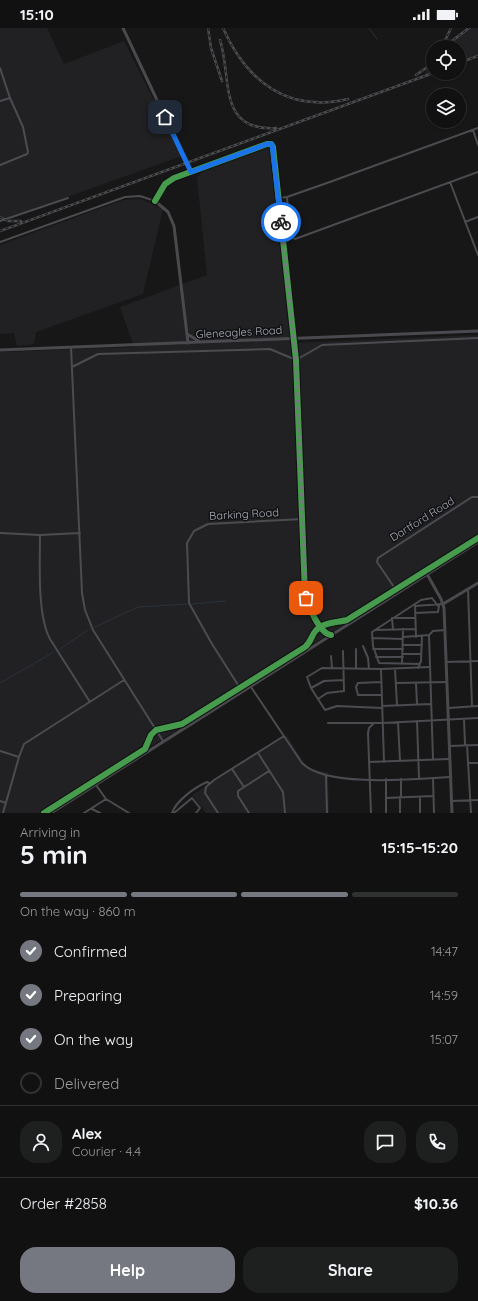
<!DOCTYPE html>
<html lang="en">
<head>
<meta charset="utf-8">
<style>
	body { margin:0; font-family:Quicksand,sans-serif; background:#1e1f1f; color:#f1f3f6; height:100vh; display:flex; flex-direction:column; font-size:15px; white-space:nowrap }
	* { box-sizing:border-box; margin:0 }
	p { font-size:13px; color:#9c9d9f }
	.icon { flex:none; width:22px; height:22px; fill:none; stroke:currentColor; stroke-width:2; stroke-linecap:round; stroke-linejoin:round }
	.map { position:relative; height:785px; overflow:hidden }
	.sheet { display:flex; flex-direction:column; background:#111; flex:1 }
	.sheet>* { flex:none }
	.buttons { position:absolute; left:426px; top:12px; display:grid; gap:8px }
	.buttons a { display:grid; place-items:center; width:40px; height:40px; border-radius:50%; background:#111; box-shadow:0 1px 3px #0004,0 0 0 1px #303131; font-size:20px }
	.pin { position:absolute; display:grid; place-items:center; width:34px; height:34px; color:#fff; margin:-17px; border-radius:8px; box-shadow:0 2px 6px #0006 }
	.courier { position:absolute; display:grid; place-items:center; width:40px; height:40px; margin:-20px; border:3px solid #1a73e8; border-radius:50%; background:#fff; color:#222; box-shadow:0 1px 5px #0007 }
	.headline em { font-style:normal; font-weight:800 }
	.headline div { display:flex; flex-direction:column-reverse }
	.headline { display:flex; align-items:center; justify-content:space-between; height:68px; padding:0 20px }
	h1 { font-size:26px; font-weight:800; line-height:30px }
	.bar { display:grid; grid-template-columns:repeat(4,1fr); gap:6px 4px; align-content:center; height:48px; padding:0 20px }
	.bar i { height:5px; border-radius:3px; background:#303131 }
	.bar .current { background:#757880 }
	.bar p { grid-column:span 4 }
	.line { display:flex; align-items:center; gap:10px; padding:0 20px; border-top:1px solid #303131 }
	.line div { flex:1 }
	.round { display:grid; place-items:center; flex:none; width:42px; height:42px; border-radius:16px; background:#1e1f1f }
	ol { padding:0 20px; list-style:none }
	li { display:flex; align-items:center; gap:12px; height:44px }
	li p { margin-inline-start:auto }
	li .icon { padding:4px; border-radius:50%; background:#757880; color:#fff; stroke-width:4 }
	li:last-child { color:#9c9d9f }
	li i { width:22px; height:22px; border:2px solid #303131; border-radius:50% }
	.button { display:flex; gap:8px; margin-top:auto; padding:8px 20px }
	.button a { flex:1; height:46px; border-radius:16px; background:#757880; color:#fff; font-size:16px; font-weight:800; line-height:46px; text-align:center }
	.button a+a { background:#1e1f1f; color:#f1f3f6 }
	.status { display:flex; justify-content:space-between; align-items:center; height:28px; padding:0 20px; background:#111; direction:ltr }
	.status svg { height:11px; fill:currentColor }
	.map>svg:first-child { display:block }
</style>
</head>
<body>
<div class="status"><b>15:10</b><svg viewBox="0 0 49 12"><path d="M0 12V9h3v3zM5 12V6h3v6zM10 12V3h3v9zM15 12V0h3v12zM26 1h20v11H26zM47 4h2v5h-2z"/></svg></div>
<div class="map">
<svg width="478" height="785" viewBox="0 0 478 785">
	<rect width="100%" height="100%" fill="#171717"/>
	<path fill="#212123" d="M0 0H47L64 36 124 13 182 128 0 193Z
		M466 0H478V29L459 36V19H442Z
		M433 26V45L425 48 428 30Z
		M272 117 292 315 478 307V512L45 785H0V324L134 319 120 279 207 247 197 150 203 142Z
		M141 171 163 181 143 266 36 304 34 316 17 318 14 305 0 306V217L123 172Z
		M287 707 304 735 313 742 328 744 329 785H206L192 767Z"/>
	<g fill="none" stroke-linecap="round" stroke-linejoin="round">
		<path stroke="#2a3239" stroke-width="1" d="M369 0 377 11
			M192 576 225 573
			M95 599 138 579 187 576
			M60 621 88 602
			M0 655 54 624"/>
		<path stroke="#4b4c50" stroke-width="2" d="M0 40 10 70 0 73
			M473 102 478 117
			M0 137 27 126 28 124 23 99 10 70
			M450 154 478 227
			M287 169 290 207 295 211 478 144
			M279 170 287 169 327 155 478 100
			M0 193 68 170
			M465 194 478 189
			M0 214 125 169 140 168 155 173
			M283 216 292 210
			M294 310 305 567C308 578 320 605 331 607
			M71 319 82 565 85 582 93 602 163 713
			M72 339 98 326 270 321 296 332 322 317 478 310
			M0 505 40 507 80 505
			M40 507C40 535 37 587 50 611L90 674
			M468 561 472 678
			M396 562 377 534 378 530 472 469H478
			M415 576 416 609
			M415 578 443 576
			M415 585 438 584 439 578
			M392 590 393 601
			M395 590H415
			M375 602 416 601
			M403 609 429 607
			M372 610 403 611
			M403 617H422
			M363 618 368 630 369 641
			M356 621V640
			M373 621H403
			M403 626H421
			M331 628 332 640
			M376 629H403
			M446 634 478 633
			M402 636 403 601
			M420 636 379 635 373 618 372 604 421 572 432 570 438 578
			M418 640 421 633 422 608
			M381 641 384 734
			M395 641 397 677
			M381 654 358 655 356 659 358 667H382
			M396 655 447 654
			M416 655 417 676
			M251 659 302 735C326 760 416 751 450 749
			M240 660 212 616 189 575 187 515 194 503 208 496 302 491
			M311 660 324 653 344 652
			M318 671 327 665 344 663 343 623
			M382 678 431 676
			M382 680 337 678 325 682 311 660 307 649 322 640 381 641 429 639
			M448 680 478 678
			M464 691 465 717
			M417 693 419 750
			M398 694 400 733
			M328 695H383L478 690
			M467 717 471 785
			M449 718 478 717
			M0 723 19 729
			M258 725 283 764 285 785
			M433 731 429 607 433 603 445 602
			M369 734 449 731
			M468 735H478
			M232 741 244 759
			M326 747 327 785
			M433 750 434 785
			M386 751V785
			M401 751V769
			M96 757 106 771 129 785
			M400 769V785
			M420 769V785
			M386 770 433 768
			M0 773 6 775
			M451 773 478 772
			M92 781 100 785
			M3 785 19 729 24 716 124 652
			M44 785 145 721 151 707 156 702 182 696 305 619C310 615 311 610 314 605 321 594 336 595 347 592L478 510
			M84 785 106 771
			M172 785C176 773 195 759 207 754L209 755
			M174 785 192 770 200 780 196 785
			M218 785 205 765 206 759 214 752 284 708
			M249 785 238 768V763L269 743
			M371 785 368 705 369 700 374 695"/>
		<path stroke="#4a4a4e" stroke-width="3" d="M123 0 191 144
			M187 306 199 313
			M188 315 174 198 168 184 155 173 164 157 171 152 269 116 273 120 294 310
			M0 322 478 303
			M427 546 441 571 444 580 452 785
			M443 576 478 555
			M51 785 478 514"/>
		<g stroke="#4b4c4f" stroke-width="2.5">
			<path id="rail" d="M208 0 211 20 222 53
				M223 0C247 54 288 85 348 71
				M220 12C232 49 217 104 276 100
				M442 19 451 0
				M444 19 469 0
				M459 35 478 28
				M416 47 426 40 433 33
				M0 189 8 193H21
				M0 203 433 45"/>
		</g>
		<use href="#rail" stroke="#111113" stroke-width="1" stroke-dasharray="3" stroke-linecap="butt"/>
		<g stroke="#111113" stroke-width="8">
			<path id="cycleway" d="M155 173 165 156 174 150 267 116H271L273 119 296 332 305 567C308 578 320 606 331 607
				M44 785 145 721 151 707 156 702 182 696 305 619C310 615 311 610 314 605 321 594 336 595 347 592L478 510"/>
		</g>
		<use href="#cycleway" stroke="#469c4c" stroke-width="6"/>
	</g>
	<g fill="none" stroke-linecap="round" stroke-linejoin="round">
		<path stroke="#757880" stroke-width="4" stroke-dasharray="0 7.2" d="M281 194 296 332 306 570"/>
		<path stroke="#1a73e8" stroke-width="5" d="M165 89 191 144 267 116H272L281 194"/>
	</g>
	<g text-anchor="middle" stroke-width="3" stroke-linejoin="round" paint-order="stroke">
		<g font-size="11" fill="#a8adb8" stroke="#111113">
			<text transform="translate(239 304) rotate(-3)" y="4">Gleneagles Road</text>
			<text transform="translate(244 486) rotate(-3)" y="4">Barking Road</text>
			<text transform="translate(422 491) rotate(-32)" y="4">Dartford Road</text>
		</g>
	</g>
</svg>
<div class="buttons">
<a><svg class="icon" aria-label="locate" viewBox="0 0 24 24"><circle cx="12" cy="12" r="6"/><path d="M12 2v4M12 18v4M2 12h4M18 12h4"/></svg></a>
<a><svg class="icon" aria-label="layers" viewBox="0 0 24 24"><path d="M12 4l9 5-9 5-9-5zM3 14l9 5 9-5"/></svg></a>
</div>
<div class="pin" style="left:306px;top:570px;background:#ea580c"><svg class="icon" aria-label="bag" viewBox="0 0 24 24"><path d="M5 8h14l-1 12H6zM9 8a3 3 0 0 1 6 0"/></svg></div>
<div class="pin" style="left:165px;top:89px;background:#1f2937"><svg class="icon" aria-label="home" viewBox="0 0 24 24"><path d="M3 11l9-7 9 7M6 9v11h12V9"/></svg></div>
<div class="courier" style="left:281px;top:194px"><svg class="icon" aria-label="bike" viewBox="0 0 24 24"><circle cx="6" cy="16" r="4"/><circle cx="18" cy="16" r="4"/><path d="M6 16l4-8h5l3 8M10 8l3 8H6M13 5h3"/></svg></div>
</div>
<section class="sheet">
<div class="headline"><div><h1>5 min</h1><p>Arriving in</p></div><em>15:15–15:20</em></div>
<div class="bar"><i class="current"></i><i class="current"></i><i class="current"></i><i></i><p>On the way · 860 m</p></div>
<ol>
<li><svg class="icon" aria-label="check" viewBox="0 0 24 24"><path d="M5 12l5 5 9-10"/></svg>Confirmed<p>14:47</p></li>
<li><svg class="icon" aria-label="check" viewBox="0 0 24 24"><path d="M5 12l5 5 9-10"/></svg>Preparing<p>14:59</p></li>
<li><svg class="icon" aria-label="check" viewBox="0 0 24 24"><path d="M5 12l5 5 9-10"/></svg>On the way<p>15:07</p></li>
<li><i></i>Delivered</li>
</ol>
<div class="line" style="height:72px"><a class="round"><svg class="icon" aria-label="person" viewBox="0 0 24 24"><circle cx="12" cy="8" r="4"/><path d="M4 21q1-7 8-7t8 7"/></svg></a><div><b>Alex</b><p>Courier · 4.4</p></div><a class="round"><svg class="icon" aria-label="chat" viewBox="0 0 24 24"><path d="M4 5h16v11H9l-5 4z"/></svg></a><a class="round"><svg class="icon" aria-label="phone" viewBox="0 0 24 24"><path d="M5 4h4l2 5-3 2q2 4 5 5l2-3 5 2v4C11 20 4 13 5 4z"/></svg></a></div>
<div class="line" style="height:52px"><div>Order #2858</div><b>$10.36</b></div>
<div class="button"><a>Help</a><a>Share</a></div>
</section>
</body>
</html>
